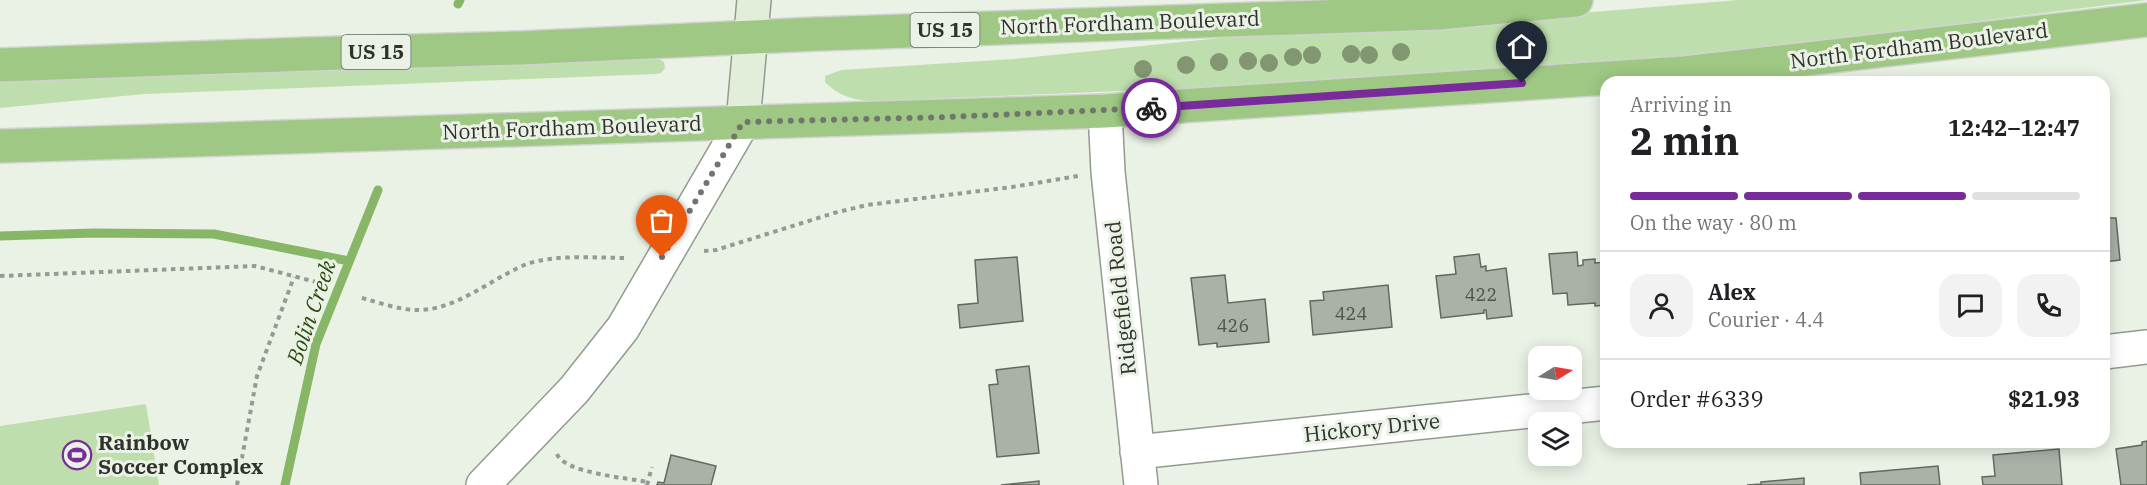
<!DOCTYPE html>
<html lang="en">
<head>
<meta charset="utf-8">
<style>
	body { margin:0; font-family:"IBM Plex Serif",serif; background:#f2f2f2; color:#202124; height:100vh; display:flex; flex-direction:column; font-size:22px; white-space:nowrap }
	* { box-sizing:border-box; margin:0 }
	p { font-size:20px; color:#757577 }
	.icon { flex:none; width:33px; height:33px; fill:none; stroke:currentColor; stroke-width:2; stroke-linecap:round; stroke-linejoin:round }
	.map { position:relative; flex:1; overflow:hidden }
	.side { position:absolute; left:1600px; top:76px; width:510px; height:372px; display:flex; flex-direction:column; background:#fff; border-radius:18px; box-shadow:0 3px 15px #0003 }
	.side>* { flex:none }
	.needle { width:39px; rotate:79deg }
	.fabs { position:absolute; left:1528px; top:346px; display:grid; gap:12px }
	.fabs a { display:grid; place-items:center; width:54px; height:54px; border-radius:12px; background:#fff; box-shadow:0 3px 15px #0003; font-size:30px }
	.pin { position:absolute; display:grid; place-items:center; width:51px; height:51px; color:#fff; margin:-62px -26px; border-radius:50% 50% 50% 0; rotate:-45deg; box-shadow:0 0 6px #0007 }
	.pin .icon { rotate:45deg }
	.courier { position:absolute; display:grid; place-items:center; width:60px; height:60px; margin:-30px; border:4px solid #7a2b9b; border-radius:50%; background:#fff; color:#222; box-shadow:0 2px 8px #0007 }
	.overview em { font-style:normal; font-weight:800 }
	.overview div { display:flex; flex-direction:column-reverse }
	.overview { display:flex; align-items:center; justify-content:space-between; height:102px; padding:0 30px }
	h1 { font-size:39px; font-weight:800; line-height:45px }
	.bar { display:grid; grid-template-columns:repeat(4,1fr); gap:9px 6px; align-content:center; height:72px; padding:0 30px }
	.bar i { height:8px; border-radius:4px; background:#e0e0e0 }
	.bar .active { background:#7a2b9b }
	.bar p { grid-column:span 4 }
	.line { display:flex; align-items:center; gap:15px; padding:0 30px; border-top:2px solid #e0e0e0 }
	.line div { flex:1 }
	.round { display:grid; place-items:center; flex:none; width:63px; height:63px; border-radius:18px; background:#f2f2f2 }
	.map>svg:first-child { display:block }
</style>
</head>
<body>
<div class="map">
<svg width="2147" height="485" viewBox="0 0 2147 485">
	<rect width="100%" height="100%" fill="#eaf2e5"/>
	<path fill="#bfdead" d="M1738 0H2147L1756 49 1543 68 1368 81 874 101C856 101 838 96 825 82V76L841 70 1013 59 1221 38 1387 29Z
		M657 58 664 62 665 68 661 73 656 74 144 94 0 108V82Z
		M146 404 159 485H0V426Z"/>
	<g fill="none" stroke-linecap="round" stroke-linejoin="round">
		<path stroke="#86b666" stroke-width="9" d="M458 4 460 0
			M0 236 93 233 214 234 349 261
			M285 485 316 344 378 190"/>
	</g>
	<path fill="#aab1a6" stroke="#62695e" stroke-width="1.5" d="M2104 199H2107L2109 218H2116L2120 260 2104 262Z
		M1577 252 1578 266 1583 265V260L1595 259V263L1606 262V305L1595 306V303L1568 305 1567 293 1553 294 1549 254Z
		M1479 254 1481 267 1486 266V271L1506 268 1512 316 1487 319 1486 310H1484V313L1441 318 1436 276 1456 274 1454 257Z
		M1017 257 1023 321 960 328 958 305 978 303 975 260Z
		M1225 275 1228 303 1265 299 1269 342 1217 347V343L1199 345 1191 278Z
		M1388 285 1392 327 1313 335 1310 301 1324 300 1323 292Z
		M1029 366 1039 453 997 457 989 385 998 384 996 370Z
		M2147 441V485H2121L2116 449 2142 445V442Z
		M2059 449 2062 485H1983L1982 477 1995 476 1993 455Z
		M671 455 716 466 711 485H657L658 482 664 483Z
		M1938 466 1940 485H1861L1860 473Z
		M1804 478V485H1747L1761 484V482Z
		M1039 481V485H1001Z"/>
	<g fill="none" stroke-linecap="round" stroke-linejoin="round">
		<g stroke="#939a8f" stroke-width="36">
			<path id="street" d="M1105 111 1108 172 1141 485
				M2104 352 2147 347
				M1137 452 1606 403
				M483 485 574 390 623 328 743 122"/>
		</g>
		<g stroke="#939a8f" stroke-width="36">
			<path id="secondary" d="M743 122 754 0"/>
		</g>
		<g stroke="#d1d2d1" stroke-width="36">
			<path id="highway" d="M0 65 308 54 521 48 817 34 1438 13 1576 0
				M0 146 1105 111 1684 73 2147 20"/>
		</g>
		<path stroke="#959b92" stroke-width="4" stroke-dasharray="4.5 4.5" stroke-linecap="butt" d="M704 251 716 250 834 213 867 205 1012 187 1078 176
			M0 276 255 266 316 282
			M362 298C381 303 402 311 421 310 460 308 492 278 527 264 555 254 598 258 628 258
			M557 454C564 473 628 478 648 482
			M237 485 257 376 294 277
			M647 485 652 467"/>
		<use href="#street" stroke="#fff" stroke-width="33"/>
		<use href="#secondary" stroke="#e2eeda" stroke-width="33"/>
		<use href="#highway" stroke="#9ec883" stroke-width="33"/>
	</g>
	<g fill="#819671">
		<circle cx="1401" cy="52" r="9"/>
		<circle cx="1351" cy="54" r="9"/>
		<circle cx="1312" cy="55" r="9"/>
		<circle cx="1369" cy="55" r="9"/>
		<circle cx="1293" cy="57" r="9"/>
		<circle cx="1248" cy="61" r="9"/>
		<circle cx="1219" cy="62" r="9"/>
		<circle cx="1269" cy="63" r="9"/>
		<circle cx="1186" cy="65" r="9"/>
		<circle cx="1143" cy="69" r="9"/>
	</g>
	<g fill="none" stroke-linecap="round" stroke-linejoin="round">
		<path stroke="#70756d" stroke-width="6" stroke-dasharray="0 10.8" d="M662 257 743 122 949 117 1151 108"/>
		<path stroke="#7a2b9b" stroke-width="8" d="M1151 108 1522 83"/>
	</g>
	<defs>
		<g id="stadium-ring" transform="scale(1.5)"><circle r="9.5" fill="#eaf2e5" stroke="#7a2b9b" stroke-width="1.5"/><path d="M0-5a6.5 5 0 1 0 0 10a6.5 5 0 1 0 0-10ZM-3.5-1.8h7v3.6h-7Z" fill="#7a2b9b"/></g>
	</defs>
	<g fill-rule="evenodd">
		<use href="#stadium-ring" x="77" y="455"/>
	</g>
	<g text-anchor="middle" stroke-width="6" stroke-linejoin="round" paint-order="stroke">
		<g font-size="18" fill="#4e524b">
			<text x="1481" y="301">422</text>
			<text x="1351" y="320">424</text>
			<text x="1233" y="332">426</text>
		</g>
		<g fill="#eaf2e5" stroke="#676c64" stroke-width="1.5">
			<rect x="910.5" y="13" width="69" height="34" rx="4.5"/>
			<rect x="341.5" y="35" width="69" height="34" rx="4.5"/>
		</g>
		<g font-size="20" font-weight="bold" fill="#2f322d">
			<text x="945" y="37">US 15</text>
			<text x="376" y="59">US 15</text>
		</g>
		<g font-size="21" fill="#2f322d" stroke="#eaf2e5">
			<text transform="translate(1130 23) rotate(-2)" y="7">North Fordham Boulevard</text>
			<text transform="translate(1919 46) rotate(-7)" y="7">North Fordham Boulevard</text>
			<text transform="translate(572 128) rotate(-2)" y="7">North Fordham Boulevard</text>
			<text transform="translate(1121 298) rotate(-96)" y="7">Ridgefield Road</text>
			<text transform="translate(1372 428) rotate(-6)" y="7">Hickory Drive</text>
		</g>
		<g font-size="21" font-weight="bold" fill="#2f322d" stroke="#eaf2e5" text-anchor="start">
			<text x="98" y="450">Rainbow<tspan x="98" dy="24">Soccer Complex</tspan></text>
		</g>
		<g font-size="22" font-style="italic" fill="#2b4a12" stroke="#eaf2e5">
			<text transform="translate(311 312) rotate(-71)" y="8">Bolin Creek</text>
		</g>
	</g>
</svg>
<div class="fabs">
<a><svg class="needle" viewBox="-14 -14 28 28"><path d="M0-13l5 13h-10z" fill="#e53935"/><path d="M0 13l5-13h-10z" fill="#757577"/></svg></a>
<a><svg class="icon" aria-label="layers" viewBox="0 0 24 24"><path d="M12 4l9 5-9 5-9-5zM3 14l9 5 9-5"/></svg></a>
</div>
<div class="pin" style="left:662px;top:257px;background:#ea580c"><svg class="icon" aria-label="bag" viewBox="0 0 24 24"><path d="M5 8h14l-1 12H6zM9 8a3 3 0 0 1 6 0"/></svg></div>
<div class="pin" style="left:1522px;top:83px;background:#1f2937"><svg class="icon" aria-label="home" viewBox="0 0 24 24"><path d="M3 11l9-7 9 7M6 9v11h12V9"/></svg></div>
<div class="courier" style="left:1151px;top:108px"><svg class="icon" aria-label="bike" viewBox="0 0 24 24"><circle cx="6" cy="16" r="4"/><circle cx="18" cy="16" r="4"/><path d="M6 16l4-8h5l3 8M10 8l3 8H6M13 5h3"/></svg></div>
<section class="side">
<div class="overview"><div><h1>2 min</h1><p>Arriving in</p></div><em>12:42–12:47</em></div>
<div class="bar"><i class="active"></i><i class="active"></i><i class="active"></i><i></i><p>On the way · 80 m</p></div>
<div class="line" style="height:108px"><a class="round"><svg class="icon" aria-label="person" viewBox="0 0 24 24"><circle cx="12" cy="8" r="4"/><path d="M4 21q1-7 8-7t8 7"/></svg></a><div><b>Alex</b><p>Courier · 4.4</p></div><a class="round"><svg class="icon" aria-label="chat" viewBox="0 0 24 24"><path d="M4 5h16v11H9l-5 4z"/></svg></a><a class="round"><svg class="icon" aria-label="phone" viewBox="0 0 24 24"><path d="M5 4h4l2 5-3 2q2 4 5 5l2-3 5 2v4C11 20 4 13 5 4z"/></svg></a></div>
<div class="line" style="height:78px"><div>Order #6339</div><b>$21.93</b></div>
</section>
</div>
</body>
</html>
